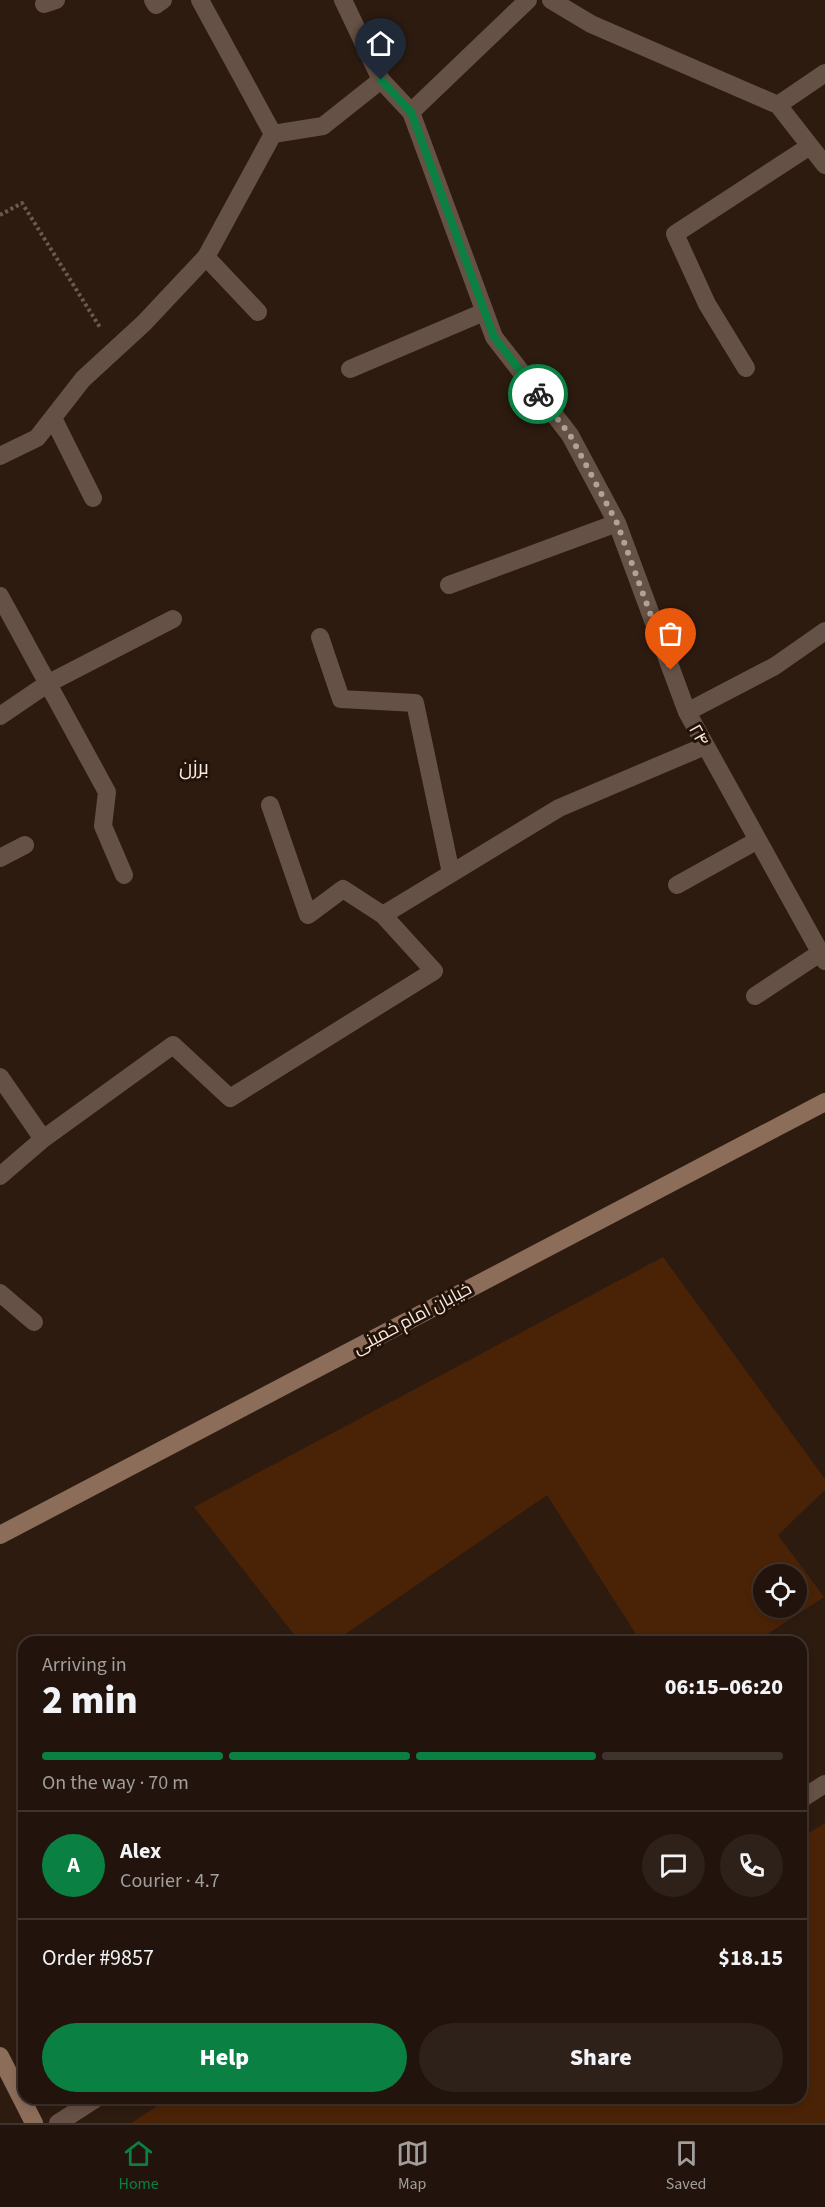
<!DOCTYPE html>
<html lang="en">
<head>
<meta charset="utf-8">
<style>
	body { margin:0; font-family:"Source Sans 3",Cairo,sans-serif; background:#2e211a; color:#f1f3f6; height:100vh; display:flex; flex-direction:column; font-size:22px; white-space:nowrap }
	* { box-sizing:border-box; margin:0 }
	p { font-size:20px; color:#a29e9d }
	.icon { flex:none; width:33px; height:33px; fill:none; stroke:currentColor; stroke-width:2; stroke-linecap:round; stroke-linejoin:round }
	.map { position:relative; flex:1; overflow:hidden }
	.side { position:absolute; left:18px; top:1636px; width:789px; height:468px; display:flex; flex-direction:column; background:#22140c; border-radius:18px; box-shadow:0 3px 9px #0003,0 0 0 2px #3f332d }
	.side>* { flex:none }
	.controls { position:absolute; left:753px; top:1564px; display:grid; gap:12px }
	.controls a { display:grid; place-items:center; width:54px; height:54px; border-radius:50%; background:#22140c; box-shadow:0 3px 9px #0003,0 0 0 2px #3f332d; font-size:30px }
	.pin { position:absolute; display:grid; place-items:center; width:51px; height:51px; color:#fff; margin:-62px -26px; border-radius:50% 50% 50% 0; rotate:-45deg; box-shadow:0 0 6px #0007 }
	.pin .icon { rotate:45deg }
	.courier { position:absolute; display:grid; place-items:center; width:60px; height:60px; margin:-30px; border:4px solid #0b8043; border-radius:50%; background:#fff; color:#222; box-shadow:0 2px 8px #0007 }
	.headline em { font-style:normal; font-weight:800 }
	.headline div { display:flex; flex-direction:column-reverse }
	.headline { display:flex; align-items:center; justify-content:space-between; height:102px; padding:0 24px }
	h1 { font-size:39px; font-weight:800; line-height:45px }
	.bar { display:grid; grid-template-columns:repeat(4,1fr); gap:9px 6px; align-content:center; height:72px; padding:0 24px }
	.bar i { height:8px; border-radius:4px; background:#3f332d }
	.bar .on { background:#0b8043 }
	.bar p { grid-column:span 4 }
	.line { display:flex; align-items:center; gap:15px; padding:0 24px; border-top:2px solid #3f332d }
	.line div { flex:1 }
	.round { display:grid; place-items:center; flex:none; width:63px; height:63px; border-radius:32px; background:#2e211a }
	.button { display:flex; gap:12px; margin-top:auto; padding:12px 24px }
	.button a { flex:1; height:69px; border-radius:36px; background:#0b8043; color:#fff; font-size:24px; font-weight:800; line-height:69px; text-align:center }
	.button a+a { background:#2e211a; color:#f1f3f6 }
	.menu { display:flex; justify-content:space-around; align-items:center; height:84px; border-top:2px solid #3f332d; background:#22140c; font-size:16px; color:#a29e9d }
	.menu a { display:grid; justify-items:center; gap:3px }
	.menu .on { color:#0b8043 }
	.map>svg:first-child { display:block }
</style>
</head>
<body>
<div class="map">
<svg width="825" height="2123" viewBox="0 0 825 2123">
	<rect width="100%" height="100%" fill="#2d1b10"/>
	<path fill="#4a2307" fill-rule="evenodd" d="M663 1257 825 1479V1490L778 1535 824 1597 755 1642H641L547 1495 334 1642H300L194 1507ZM764 1575H796V1608H764Z
		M825 1823V2123H131L170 2098H801V1838Z"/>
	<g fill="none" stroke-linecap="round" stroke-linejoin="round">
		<path stroke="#6a5a50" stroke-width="4" stroke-dasharray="3 3" stroke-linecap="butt" d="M0 215 22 203 101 329"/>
		<path stroke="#655145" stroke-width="18" d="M153 0 156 5 163 0
			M200 0 273 134
			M343 0 381 80 411 112 494 337 570 435 617 523 687 712 825 961
			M551 0 591 24 778 105 825 165
			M44 4 56 0
			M778 105 825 73
			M411 112 528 0
			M206 257 258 312
			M746 368 707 304 675 234 810 146
			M350 369 484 312
			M53 418 93 498
			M0 456 37 438 83 379 144 323 206 257 273 134 323 126 381 80
			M449 585 617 523
			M0 596 107 792 103 826 124 875
			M320 637 341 699 415 703 451 873
			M687 712 775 666 825 631
			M0 716 47 684 173 619
			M0 858 25 845
			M677 885 758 840
			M383 915 559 808 705 746
			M755 996 820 953
			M0 1077 43 1139
			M0 1176 43 1139 173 1045 230 1098 434 971 383 915 343 889 308 915 270 805
			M0 1293 34 1322
			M801 1799 825 1784
			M58 2123 97 2098"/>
		<path stroke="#8c6d5a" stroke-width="18" d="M0 1535 825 1102
			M0 2056 34 2123"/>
	</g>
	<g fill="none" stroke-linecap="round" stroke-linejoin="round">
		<path stroke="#b0a298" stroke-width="6" stroke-dasharray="0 10.8" d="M538 394 570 435 617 523 671 670"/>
		<path stroke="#0b8043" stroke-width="8" d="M381 80 411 112 494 337 538 394"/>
	</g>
	<g text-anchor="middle" stroke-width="6" stroke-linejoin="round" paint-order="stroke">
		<g font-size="18" fill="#f6eae2" stroke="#231207">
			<text transform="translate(699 735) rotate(61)" y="6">۲۴</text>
			<text transform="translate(412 1318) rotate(-28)" y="6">خیابان امام خمینی</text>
		</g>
		<g font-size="20" fill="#f6eae2" stroke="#231207">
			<text x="194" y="774">برزن</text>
		</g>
	</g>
</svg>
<div class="controls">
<a><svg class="icon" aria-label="locate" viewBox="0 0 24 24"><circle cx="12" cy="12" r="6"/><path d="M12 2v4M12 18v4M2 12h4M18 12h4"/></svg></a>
</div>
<div class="pin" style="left:671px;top:670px;background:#ea580c"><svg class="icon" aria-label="bag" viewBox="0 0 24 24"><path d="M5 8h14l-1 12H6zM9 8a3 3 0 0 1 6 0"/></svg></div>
<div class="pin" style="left:381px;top:80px;background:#1f2937"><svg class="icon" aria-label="home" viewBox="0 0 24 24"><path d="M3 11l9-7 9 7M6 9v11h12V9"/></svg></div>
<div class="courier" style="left:538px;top:394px"><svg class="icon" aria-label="bike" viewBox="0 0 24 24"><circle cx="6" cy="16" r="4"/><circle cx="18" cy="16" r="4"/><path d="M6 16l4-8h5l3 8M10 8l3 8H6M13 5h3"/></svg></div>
<section class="side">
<div class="headline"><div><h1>2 min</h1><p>Arriving in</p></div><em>06:15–06:20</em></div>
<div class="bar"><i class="on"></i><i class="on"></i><i class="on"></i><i></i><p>On the way · 70 m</p></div>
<div class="line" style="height:108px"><b class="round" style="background:#0b8043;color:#fff">A</b><div><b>Alex</b><p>Courier · 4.7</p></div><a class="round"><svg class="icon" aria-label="chat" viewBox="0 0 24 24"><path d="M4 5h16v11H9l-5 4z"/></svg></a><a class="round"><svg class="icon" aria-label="phone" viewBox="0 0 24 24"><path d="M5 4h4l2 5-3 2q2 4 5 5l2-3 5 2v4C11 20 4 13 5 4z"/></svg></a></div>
<div class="line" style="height:78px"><div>Order #9857</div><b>$18.15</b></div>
<div class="button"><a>Help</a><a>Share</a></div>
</section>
</div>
<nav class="menu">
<a class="on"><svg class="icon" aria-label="home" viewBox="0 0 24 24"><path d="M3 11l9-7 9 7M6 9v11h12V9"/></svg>Home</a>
<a><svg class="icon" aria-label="map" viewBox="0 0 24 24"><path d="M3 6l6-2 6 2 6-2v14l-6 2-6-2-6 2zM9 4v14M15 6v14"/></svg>Map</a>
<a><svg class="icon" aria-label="saved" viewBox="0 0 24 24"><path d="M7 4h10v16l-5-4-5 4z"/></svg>Saved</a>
</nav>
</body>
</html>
